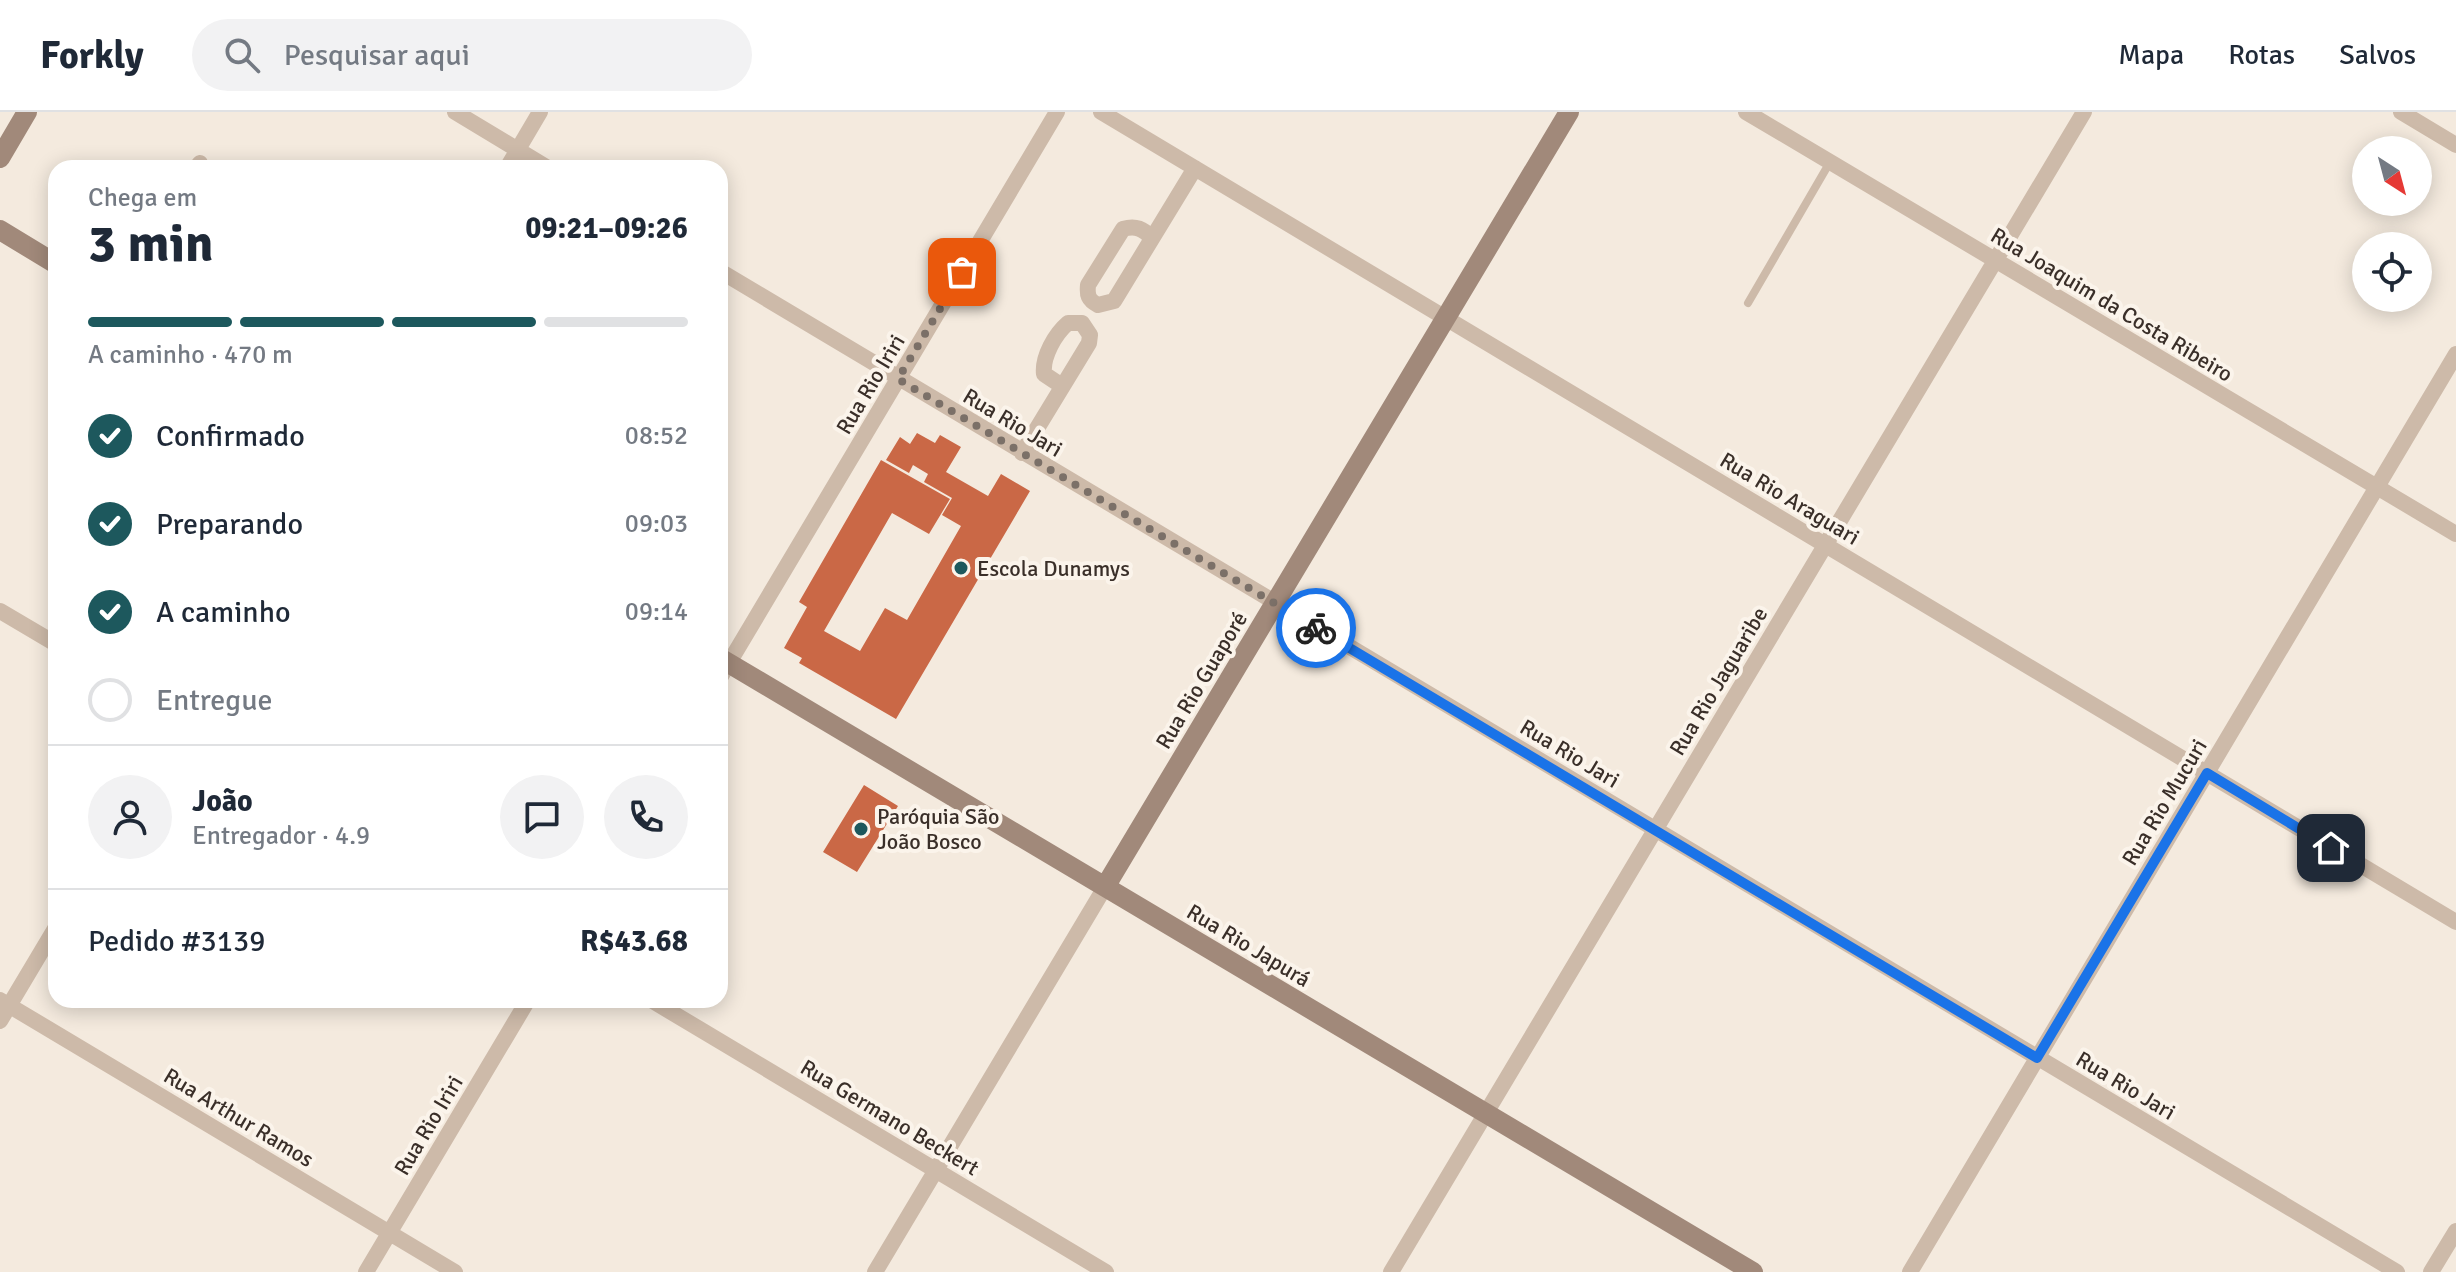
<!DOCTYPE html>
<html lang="pt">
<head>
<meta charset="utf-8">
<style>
	body { margin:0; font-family:Signika,sans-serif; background:#f2f2f3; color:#1f2937; height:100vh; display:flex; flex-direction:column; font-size:30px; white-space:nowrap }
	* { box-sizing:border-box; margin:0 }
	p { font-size:26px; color:#747a83 }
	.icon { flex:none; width:44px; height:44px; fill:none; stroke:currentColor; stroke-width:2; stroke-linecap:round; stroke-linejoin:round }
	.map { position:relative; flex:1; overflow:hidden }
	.details { position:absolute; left:48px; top:48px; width:680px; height:848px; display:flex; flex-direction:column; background:#fff; border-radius:24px; box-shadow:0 4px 20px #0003 }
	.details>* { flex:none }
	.needle { width:52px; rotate:144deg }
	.buttons { position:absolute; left:2352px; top:24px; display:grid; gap:16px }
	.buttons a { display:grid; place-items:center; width:80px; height:80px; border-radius:50%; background:#fff; box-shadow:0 4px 20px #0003; font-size:40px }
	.pin { position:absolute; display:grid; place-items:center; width:68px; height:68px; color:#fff; margin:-34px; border-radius:16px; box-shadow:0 4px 12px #0006 }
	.courier { position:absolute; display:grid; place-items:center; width:80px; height:80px; margin:-40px; border:6px solid #1a73e8; border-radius:50%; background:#fff; color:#222; box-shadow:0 2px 10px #0007 }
	.summary em { font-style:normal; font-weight:700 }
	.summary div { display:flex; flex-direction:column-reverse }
	.summary { display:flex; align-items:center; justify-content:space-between; height:136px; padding:0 40px }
	h1 { font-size:52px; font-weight:700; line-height:60px }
	.bar { display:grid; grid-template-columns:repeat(4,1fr); gap:12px 8px; align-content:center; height:96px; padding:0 40px }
	.bar i { height:10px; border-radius:6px; background:#e0e1e3 }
	.bar .active { background:#1d585d }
	.bar p { grid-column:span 4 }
	.line { display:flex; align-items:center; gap:20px; padding:0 40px; border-top:2px solid #e0e1e3 }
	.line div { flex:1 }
	.round { display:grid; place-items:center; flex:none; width:84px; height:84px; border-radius:42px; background:#f2f2f3 }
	ol { padding:0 40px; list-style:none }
	li { display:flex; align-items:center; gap:24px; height:88px }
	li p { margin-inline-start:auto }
	li .icon { padding:8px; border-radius:50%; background:#1d585d; color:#fff; stroke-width:4 }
	li:last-child { color:#747a83 }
	li i { width:44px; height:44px; border:4px solid #e0e1e3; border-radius:50% }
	header { display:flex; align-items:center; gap:48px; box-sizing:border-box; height:112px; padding:0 40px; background:#fff; border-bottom:2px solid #e0e1e3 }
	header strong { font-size:38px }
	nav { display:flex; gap:44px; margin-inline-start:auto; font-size:28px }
	.search { width:560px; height:72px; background:#f2f2f3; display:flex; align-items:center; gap:20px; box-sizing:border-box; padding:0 28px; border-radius:44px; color:#747a83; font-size:30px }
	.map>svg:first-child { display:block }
</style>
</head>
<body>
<header>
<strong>Forkly</strong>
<div class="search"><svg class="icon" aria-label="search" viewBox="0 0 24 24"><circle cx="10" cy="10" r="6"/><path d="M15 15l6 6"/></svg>Pesquisar aqui</div>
<nav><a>Mapa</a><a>Rotas</a><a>Salvos</a></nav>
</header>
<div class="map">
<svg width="2456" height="1160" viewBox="0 0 2456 1160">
	<rect width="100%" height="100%" fill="#f4eade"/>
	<path fill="#ca6846" d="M917 321 935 331 940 323 961 335 946 360 988 384 1001 362 1030 379 896 607 799 551 802 546 784 536 807 495 799 490 881 348 950 387 929 422 892 401 824 519 860 539 885 496 907 508 961 414 942 403 952 386 924 370 928 362 913 353 909 361 886 348 900 325 910 332Z
		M864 673 898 694 857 760 823 740Z"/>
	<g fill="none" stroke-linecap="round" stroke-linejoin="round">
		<path stroke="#cdbaa9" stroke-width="8" d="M1748 191 1830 50"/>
		<path stroke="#cdbaa9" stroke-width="16" d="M455 0 548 56
			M1101 0 2456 810
			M1746 0 2456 422
			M2401 0 2456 33
			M196 56 200 51
			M507 56 540 0
			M1152 126C1143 117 1136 113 1123 117L1088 173C1087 183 1088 188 1098 193L1114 189 1195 56
			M720 159 2397 1160
			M1022 341 1089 231 1090 223 1082 211H1068C1055 222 1042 245 1044 262L1062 274
			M0 499 56 532
			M720 566 1057 0
			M0 888 455 1160
			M651 888 1106 1160
			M0 909 56 815
			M366 1160 528 888
			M875 1160 1105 775
			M1391 1160 2084 0
			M1910 1160 2456 242
			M2431 1160 2456 1119"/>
		<path stroke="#a1897a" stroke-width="20" d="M0 46 27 0
			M0 118 56 152
			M720 546 1753 1160
			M1105 775 1569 0"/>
	</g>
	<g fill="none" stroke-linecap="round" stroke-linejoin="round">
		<path stroke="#7b7068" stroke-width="8" stroke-dasharray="0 14.4" d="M962 160 898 267 1316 516"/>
		<path stroke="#1a73e8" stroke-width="10" d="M1316 516 2037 946 2207 661 2331 736"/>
	</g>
	<g fill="#1d585d" stroke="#fbf4eb" stroke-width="3">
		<circle cx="961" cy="456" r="8"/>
		<circle cx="861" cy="717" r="8"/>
	</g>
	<g text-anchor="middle" stroke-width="8" stroke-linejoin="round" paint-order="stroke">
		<g font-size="22" fill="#3a2f29" stroke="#fbf4eb">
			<text transform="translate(2112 192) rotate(31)" y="8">Rua Joaquim da Costa Ribeiro</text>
			<text transform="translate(870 272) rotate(-59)" y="8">Rua Rio Iriri</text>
			<text transform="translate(1013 310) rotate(31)" y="8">Rua Rio Jari</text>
			<text transform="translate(1790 386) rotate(31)" y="8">Rua Rio Araguari</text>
			<text transform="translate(1201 568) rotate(-59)" y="8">Rua Rio Guaporé</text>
			<text transform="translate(1718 569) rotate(-59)" y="8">Rua Rio Jaguaribe</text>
			<text transform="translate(1570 641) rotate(31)" y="8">Rua Rio Jari</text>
			<text transform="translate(2164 690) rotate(-59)" y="8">Rua Rio Mucuri</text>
			<text transform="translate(1249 833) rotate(31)" y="8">Rua Rio Japurá</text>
			<text transform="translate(2126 973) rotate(31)" y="8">Rua Rio Jari</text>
			<text transform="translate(239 1005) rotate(31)" y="8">Rua Arthur Ramos</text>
			<text transform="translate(890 1005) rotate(31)" y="8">Rua Germano Beckert</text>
			<text transform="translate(428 1013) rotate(-59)" y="8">Rua Rio Iriri</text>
		</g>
		<g font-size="22" fill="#3a2f29" stroke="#fbf4eb" text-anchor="start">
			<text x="977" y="464">Escola Dunamys</text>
			<text x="877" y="712">Paróquia São<tspan x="877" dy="25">João Bosco</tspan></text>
		</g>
	</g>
</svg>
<div class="buttons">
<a><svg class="needle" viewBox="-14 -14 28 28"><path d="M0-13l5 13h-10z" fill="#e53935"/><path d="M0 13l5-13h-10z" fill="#747a83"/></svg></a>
<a><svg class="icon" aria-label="locate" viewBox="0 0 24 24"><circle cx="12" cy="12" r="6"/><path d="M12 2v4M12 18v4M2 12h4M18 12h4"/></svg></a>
</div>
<div class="pin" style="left:962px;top:160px;background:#ea580c"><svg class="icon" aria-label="bag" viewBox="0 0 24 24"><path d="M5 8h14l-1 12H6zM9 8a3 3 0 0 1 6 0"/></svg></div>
<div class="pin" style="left:2331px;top:736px;background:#1f2937"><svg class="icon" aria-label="home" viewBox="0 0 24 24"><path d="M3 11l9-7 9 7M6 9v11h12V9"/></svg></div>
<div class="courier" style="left:1316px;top:516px"><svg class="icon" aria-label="bike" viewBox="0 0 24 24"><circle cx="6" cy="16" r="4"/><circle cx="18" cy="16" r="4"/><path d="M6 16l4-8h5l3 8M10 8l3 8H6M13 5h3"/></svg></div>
<section class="details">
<div class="summary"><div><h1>3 min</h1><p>Chega em</p></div><em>09:21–09:26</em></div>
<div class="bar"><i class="active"></i><i class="active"></i><i class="active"></i><i></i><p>A caminho · 470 m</p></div>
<ol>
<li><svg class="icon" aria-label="check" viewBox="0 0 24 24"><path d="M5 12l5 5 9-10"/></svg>Confirmado<p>08:52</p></li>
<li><svg class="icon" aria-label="check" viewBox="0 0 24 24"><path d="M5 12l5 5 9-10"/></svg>Preparando<p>09:03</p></li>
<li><svg class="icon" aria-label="check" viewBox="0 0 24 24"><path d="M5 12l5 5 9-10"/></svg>A caminho<p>09:14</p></li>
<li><i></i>Entregue</li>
</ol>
<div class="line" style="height:144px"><a class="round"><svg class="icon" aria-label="person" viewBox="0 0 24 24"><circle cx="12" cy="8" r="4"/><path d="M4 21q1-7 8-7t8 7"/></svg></a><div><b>João</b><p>Entregador · 4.9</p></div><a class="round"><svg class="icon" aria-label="chat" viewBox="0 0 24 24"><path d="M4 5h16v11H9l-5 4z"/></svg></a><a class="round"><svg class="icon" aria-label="phone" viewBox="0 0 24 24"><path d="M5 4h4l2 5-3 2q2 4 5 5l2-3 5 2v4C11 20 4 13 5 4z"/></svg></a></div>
<div class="line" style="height:104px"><div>Pedido #3139</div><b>R$43.68</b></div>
</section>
</div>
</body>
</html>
